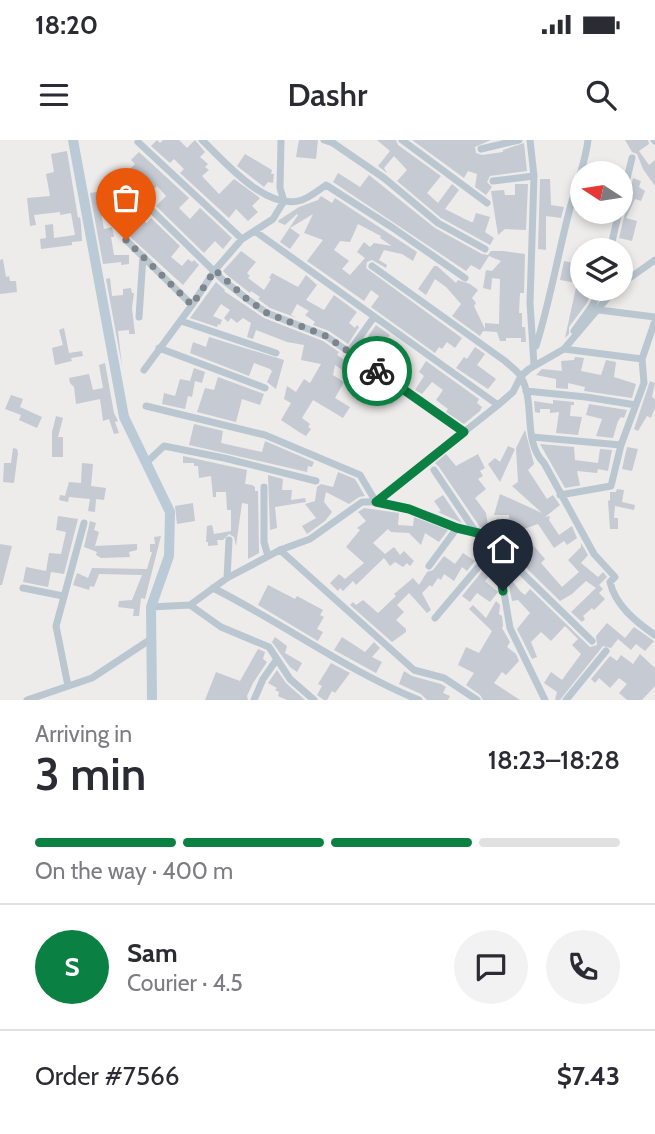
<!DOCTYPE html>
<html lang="en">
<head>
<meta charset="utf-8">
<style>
	body { margin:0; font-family:Cabin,sans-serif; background:#f2f2f3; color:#2b2b33; height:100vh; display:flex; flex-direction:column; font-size:26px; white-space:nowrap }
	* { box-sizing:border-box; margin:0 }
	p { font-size:23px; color:#7c7c81 }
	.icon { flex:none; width:38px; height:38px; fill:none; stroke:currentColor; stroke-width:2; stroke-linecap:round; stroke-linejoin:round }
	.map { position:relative; height:560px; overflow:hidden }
	.details { display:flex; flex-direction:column; background:#fff; flex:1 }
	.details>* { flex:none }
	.needle { width:46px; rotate:282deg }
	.buttons { position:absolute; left:570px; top:21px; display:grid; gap:14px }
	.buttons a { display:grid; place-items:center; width:63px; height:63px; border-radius:50%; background:#fff; box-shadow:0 4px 10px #0003; font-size:35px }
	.pin { position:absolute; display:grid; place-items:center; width:60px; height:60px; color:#fff; margin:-72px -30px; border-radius:50% 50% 50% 0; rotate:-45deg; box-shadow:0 0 7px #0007 }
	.pin .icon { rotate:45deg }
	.courier { position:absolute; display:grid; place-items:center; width:70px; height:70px; margin:-35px; border:5px solid #0b8043; border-radius:50%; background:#fff; color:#222; box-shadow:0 2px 9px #0007 }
	.summary em { font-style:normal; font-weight:600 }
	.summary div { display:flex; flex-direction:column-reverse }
	.summary { display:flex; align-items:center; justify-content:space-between; height:119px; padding:0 35px }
	h1 { font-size:46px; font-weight:600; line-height:52px }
	.bar { display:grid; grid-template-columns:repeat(4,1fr); gap:10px 7px; align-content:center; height:84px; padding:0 35px }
	.bar i { height:9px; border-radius:5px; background:#e1e1e2 }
	.bar .active { background:#0b8043 }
	.bar p { grid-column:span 4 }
	.line { display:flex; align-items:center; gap:18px; padding:0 35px; border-top:2px solid #e1e1e2 }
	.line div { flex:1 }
	.round { display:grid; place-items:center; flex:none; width:74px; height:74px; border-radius:37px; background:#f2f2f3 }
	.status { display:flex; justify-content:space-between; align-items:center; height:49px; padding:0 35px; background:#fff; direction:ltr }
	.status svg { height:19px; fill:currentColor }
	header { display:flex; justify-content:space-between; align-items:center; height:91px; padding:0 35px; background:#fff; font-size:32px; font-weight:600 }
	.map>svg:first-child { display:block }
</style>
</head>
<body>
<div class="status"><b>18:20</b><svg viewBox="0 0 49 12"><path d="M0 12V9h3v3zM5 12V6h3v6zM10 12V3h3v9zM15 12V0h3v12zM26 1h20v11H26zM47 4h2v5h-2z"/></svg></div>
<header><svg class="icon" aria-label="menu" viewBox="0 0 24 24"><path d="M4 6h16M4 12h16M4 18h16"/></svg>Dashr<svg class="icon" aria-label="search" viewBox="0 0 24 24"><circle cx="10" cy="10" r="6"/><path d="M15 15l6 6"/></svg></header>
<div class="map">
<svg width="655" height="560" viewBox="0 0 655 560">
	<rect width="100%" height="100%" fill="#eeebeb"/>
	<path fill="#c6cad2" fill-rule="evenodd" d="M157 0 160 3 163 0H179L187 8 195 0 205 12 200 17 208 24 205 27 209 30 202 36 219 54 234 39 260 58 252 66 258 72 248 81 236 69 229 78 180 33 184 29 174 19 170 23 151 6Z
		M299 0H318L316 19 296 17Z
		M377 0H396L398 5 441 36 427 53 438 63 452 44 459 50 445 69 471 82H473L476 73 490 77 485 92 494 98 490 105 441 78 397 41 407 30 394 16 384 28 387 33 378 26 390 11Z
		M412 0H491L475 7 476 13 482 15 503 12V10L524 3 527 31 490 36 487 42 492 47 486 55 475 47 477 34 468 31 464 38Z
		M625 0H648L649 4 639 11 649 25 655 20V46L643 29 637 14 632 12Z
		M67 11 78 78 80 77 81 84 82 101 72 102V105L41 109 40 99 46 98 45 85 53 84 54 98 75 95 71 73 60 75V72L34 75 36 85 30 86 27 58 50 56 46 34 54 32 51 14Z
		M139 12 189 58 179 68 190 79 200 68 232 98 223 109 215 101 204 113 156 66 166 56 157 46 146 56 134 45 127 41 129 30 135 24 131 20Z
		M245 14 272 30 271 34H274L273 43 268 42 264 47 237 26Z
		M338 33 360 47 369 35 435 88 482 114 488 115 491 111H503L525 114 524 153H520L519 173H522V187H525L526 202H521V198H506V201H500L497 192 483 191 480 196 452 176 461 164 446 147 435 139 426 155 418 149 434 126H437L456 143 458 140 470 144 478 150 472 158 476 163 474 166 485 189V183L499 184 500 139 492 138 491 150 483 148 486 130 492 131 501 121 489 116 480 130 471 125 466 131 333 42Z
		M633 38 641 41 639 47 645 51 641 61 635 59 626 78 637 81 632 101 619 98 625 73 624 68 627 64Z
		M540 39H550L551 65 564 67 561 78 546 76V110L538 109Z
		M515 44H528L526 90 505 89 498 95 491 51 504 50 505 55H515Z
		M97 52 104 89 112 87 114 97H111L114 115H129V124L121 125V122L103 124 90 53Z
		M321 56 332 63 335 58 417 112 413 121 402 114 384 110 379 120 387 125 386 128 372 120 367 122 366 128 462 198 455 208 447 202 442 209 439 207 435 213 371 167 379 156 371 150 364 161 307 121 323 100 304 93 313 74 290 88 300 95 290 109 280 102 298 75 297 74 285 85 278 82 279 80 299 67 318 60ZM358 84 381 96 380 98 392 106 374 103 370 107 364 102 357 112 365 118 350 135 342 129 349 121 334 110 340 101 350 102Z
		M138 77 147 83 151 78 180 106 171 117 182 126 188 119 192 122 194 120 199 125 183 145 127 94 130 93 128 87 138 83 135 81Z
		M241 111 256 122 247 133 250 136 248 138 264 150 271 139 269 138 272 133 298 147 306 135 317 145 306 160 324 170 334 155 357 172 349 183 355 188 357 185 359 187 348 204 329 191 313 185 315 182 305 175 309 171 297 164 291 175 297 178 270 168 258 159 260 157 251 151 250 153 227 135 223 131Z
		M3 119 6 137 9 136 10 141H16L17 152 0 154V120Z
		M564 121 583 125V149H593L587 163 569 187V194L565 198 577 143 560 140Z
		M110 138 112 156 123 155V149L131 148 132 153H134L132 168 135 194H129V190L118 191 122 226 106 139Z
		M216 142 225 150 224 151 264 178 323 201 339 212 337 215 346 221 347 218 399 254 392 264 335 225 333 235 344 242 335 258 350 267 343 278 313 260 302 278 310 284 308 287 311 289 306 296 299 292 281 280 291 263 284 259 287 246 296 252 304 239 310 243 321 224 301 220 304 205 287 202 256 190 253 199 247 197 251 183 243 178 237 183 231 178 228 182 224 178 230 170 221 164 213 176 222 180 220 185 218 184 217 187 190 178Z
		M376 185 390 195 387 199 399 207 393 216 411 228 401 241 358 211Z
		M64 188 69 213 82 211 83 216 71 218 72 221 55 225 52 208 63 205 59 190Z
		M209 197 284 220 276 249 267 242 272 231 270 229 254 223 249 236 190 213 193 202 206 207Z
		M475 207 485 214 477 225 496 239 488 249 456 228 464 217 467 219Z
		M575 217 584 218 581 231 601 235 606 220 616 222 614 237 636 244 632 258 584 251 585 247 568 243V249L556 248V239L536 235 542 229 562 231 561 221 574 220Z
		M426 221 479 259 477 263 482 267 480 271 464 284 446 272 448 269 436 260 443 250 432 242 422 254 415 250 424 236 419 232Z
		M105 223 114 273 118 281 115 282 119 293 114 294 109 279 103 281 100 259 76 264 74 247 70 243 69 238 89 234 93 250 103 248 99 225Z
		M194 228 205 232 202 243 195 241 192 257 188 256 185 269 162 264 164 253 175 256 180 239 190 241Z
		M218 237 264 254 260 265 242 259 236 282 197 272 205 248 214 250Z
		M650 241 655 243 652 257 655 259V268L651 278 647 276 638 291 634 289Z
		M11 255 23 259 20 267 42 277 37 288 19 280 21 275 5 269Z
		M553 260 574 262V265H571L570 276 582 277 578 295 556 293 559 272 550 273V269H540V273L535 272 534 261 553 264Z
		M589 264 627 270 624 278 621 277 618 281 613 298 596 296 602 279 586 275Z
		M56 276 63 278 58 297H63V317H52V292Z
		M194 284 223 291 221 303 262 312 265 301 314 322 312 327 308 326 307 332 189 305Z
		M525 290 534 324 528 330 547 359 553 355 560 365 545 377 550 376 549 380 559 395 572 386 577 398 567 405 564 401 554 408 538 384 521 390 529 409 533 405 545 419 541 423 562 447 579 432 568 420 581 407V403L588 415 581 423 598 437 603 432 607 437 596 448 586 441 572 454 560 461 510 412 504 415 500 401 510 397 509 375H494L500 354 542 373 512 346 518 342 516 308Z
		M540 304 574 307 575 320 598 323 600 309 612 310 608 331 598 329 597 333 577 331 580 345H582L565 348Z
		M508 306 515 309 500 342 488 324 495 318 500 322Z
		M627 307 638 309 632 331 622 329Z
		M13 308 17 309 18 313 14 343 3 342 4 323H11Z
		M446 314 456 326 478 314 485 328 480 331 483 336 478 339 486 349 475 358 486 373 488 386 485 388 480 387 439 327 435 323Z
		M183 316 247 330 245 344 252 345 255 347V351H258L259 413 248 419V364L242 363 236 406 234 397 229 394 223 400H217L218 405 208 406V402H206L207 386 212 385 214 394 231 391V370H227L226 352H216V357H213L211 336 199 338 198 326H194V323H183Z
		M82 323 93 324 91 346 106 348 104 360 96 359 95 372 88 371 90 359 69 357 68 362 59 360 60 355 65 356 69 342 81 343Z
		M338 332 355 339 365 356 359 357 349 364 326 352 324 362 332 372 325 381 307 394 302 386 316 378 305 364 315 361 317 347 321 344 333 347Z
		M268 335 283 339 282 350H292L291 360 305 358 306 362 275 367 277 388 270 390Z
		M617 349 624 350 622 362 635 365 634 370 615 366 614 378H618V389H610L608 361 610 360V352H616Z
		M443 355 462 383 438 372 441 371 434 361Z
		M193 363 195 381 177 384 175 366Z
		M364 368 399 373 398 385 413 386 414 377 448 390 439 402 425 393 421 405 409 393 391 392 388 389 373 403 385 414 394 407 400 415 404 411 414 421 410 426 407 423 403 427 395 422 390 426 384 418 356 445 353 441 343 451 340 448 338 451 330 443 339 434 345 439 364 423 346 407 360 390 357 388 366 381 358 372Z
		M58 376 78 379 64 434 51 432 48 447 23 442 26 427 46 431 49 413 61 414 66 392 56 390Z
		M90 381 96 383 94 390 99 392 95 406 137 404V410L129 412 130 417 101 418 96 415 97 412 84 407Z
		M161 396 145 459 141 458 139 476H133L134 469 118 467 119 461 132 460 142 435 99 434 94 447 90 446 89 450 73 445 77 433 88 438 92 428 147 429 152 412H150V404H155L154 397Z
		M0 404 12 406 2 445H0Z
		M463 413 475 421 467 431 462 427 454 441 444 434 441 440 438 438 432 447 430 445 422 453 431 470 427 473 409 453 397 465 404 472 396 480 406 489V492L392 502 350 465 353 462 356 465 363 460 378 473 396 456 394 454 413 438 419 445 427 432 433 430 444 416 455 424Z
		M484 429 491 434 485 441 498 452 490 462 477 453 470 462 462 456Z
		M506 431 512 433 513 442 521 452 525 455 530 449 590 507 597 505 596 496 607 483 625 498 634 487 654 501 645 511 636 504 631 510 618 499 611 508 603 506 560 560H555L557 552 544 543 551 532 562 540 581 514 572 505 578 499 565 486 551 501 541 492 531 502 537 517 532 519 517 489 530 473 518 460 512 461Z
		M268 445 295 459 297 456 323 470 320 475 324 477 317 489 323 492 318 501 258 465Z
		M599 445 603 449 599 453 605 459 594 470 592 468 583 476 585 479 582 482 571 472Z
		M496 461 500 465 499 474 502 476 503 486 502 488 510 502 507 507 516 514 519 521 506 535 502 532 494 543 520 560H483L480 555 466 545 474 533 458 525 466 507 479 513 492 491 469 469 473 465 486 478Z
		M275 497 287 506 285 513 302 523 297 532 290 527 272 502Z
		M342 497 365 512 374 502 380 508 372 517 382 522 376 533 334 510Z
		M258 509 265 512 263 519 267 522 253 543 247 556 248 560H205L216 532 240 541Z
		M640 514 655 528V546L642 560H627L619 553 627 544 619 538 610 548 599 538 595 543 591 539 610 516 617 521 621 515 633 524Z
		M331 523 350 533 335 553 332 551 327 560H324L317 555 322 546 318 544Z
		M277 530 286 543 305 560H287L278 556 279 552 275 550 277 548 268 543Z
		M404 531 412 536 441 544 446 547 443 553 450 556 448 560H427L421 554 399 544Z"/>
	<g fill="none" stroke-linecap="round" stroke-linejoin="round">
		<path stroke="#bac7d0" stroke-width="7" d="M202 0C225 22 267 72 302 60 310 57 319 50 326 45L393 88 465 138
			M324 0 333 3 384 38 438 83 485 109
			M402 0 487 63
			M530 0 534 36 530 163 534 225
			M654 0 655 1
			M138 2 242 99
			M481 9 519 0
			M493 41 534 36
			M130 49 223 140 247 159 267 173 326 196 464 292
			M621 63 632 18
			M256 92 498 265
			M126 100 192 165
			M610 110 619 72
			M372 126 505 221C510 226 518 231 521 237 536 263 522 301 544 323L594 414 615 437 610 442C615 465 636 482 655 495
			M621 144 655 120
			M599 170 655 177
			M139 177 143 116
			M181 181 276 213
			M574 191 592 166 601 149
			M536 206C550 161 558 114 570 68 576 46 585 24 588 0
			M159 208 265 248
			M564 209 642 219
			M349 212 374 177
			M144 230 192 165 215 130 242 99 273 79 284 61 280 48 281 0
			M526 251 586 257 636 265
			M146 266 265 295 360 335 376 362 409 369 436 378 457 388 483 394 496 406 510 488 545 560
			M532 297 621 305
			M146 323 164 306 224 318 316 341
			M434 330 475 391
			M264 347V402L268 416
			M560 355 611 346 621 305 644 243 642 219 655 181
			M280 410 414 530 444 538 477 560
			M500 422 517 428 592 501
			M429 426 457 388
			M227 438 229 400
			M23 448 63 456
			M213 448C283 483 347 531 419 560
			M190 465 221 487 269 507 290 539 314 560
			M151 467 190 465 227 438 280 410 310 399 362 362H376L498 265 513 252 521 236 529 229 564 209 615 149
			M435 478 496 406
			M68 546 56 486 84 383
			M27 560 92 538 151 499
			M254 560 263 539 277 519
			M566 560 606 511"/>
		<path stroke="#bbcad7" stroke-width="10" d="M73 0 124 277 170 372 169 416 151 467 152 560"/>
	</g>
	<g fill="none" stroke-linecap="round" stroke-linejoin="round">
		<path stroke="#7e868d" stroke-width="7" stroke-dasharray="0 12.6" d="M126 100 192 165 215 130 247 159 267 173 326 196 377 231"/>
		<path stroke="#0b8043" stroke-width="9" d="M377 231 464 292 376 362 409 369 457 388 482 394 496 406 503 451"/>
	</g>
</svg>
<div class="buttons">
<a><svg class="needle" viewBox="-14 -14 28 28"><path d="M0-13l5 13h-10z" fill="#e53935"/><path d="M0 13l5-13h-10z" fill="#7c7c81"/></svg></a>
<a><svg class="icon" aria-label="layers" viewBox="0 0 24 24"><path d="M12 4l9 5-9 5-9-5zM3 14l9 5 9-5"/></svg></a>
</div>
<div class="pin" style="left:126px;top:100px;background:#ea580c"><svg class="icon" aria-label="bag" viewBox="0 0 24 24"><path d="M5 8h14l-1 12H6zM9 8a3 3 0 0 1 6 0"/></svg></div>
<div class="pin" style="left:503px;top:451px;background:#1f2937"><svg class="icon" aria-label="home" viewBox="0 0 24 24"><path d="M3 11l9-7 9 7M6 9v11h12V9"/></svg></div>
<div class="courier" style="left:377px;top:231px"><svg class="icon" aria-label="bike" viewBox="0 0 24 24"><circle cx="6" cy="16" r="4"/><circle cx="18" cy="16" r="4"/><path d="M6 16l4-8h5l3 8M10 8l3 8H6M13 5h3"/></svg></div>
</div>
<section class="details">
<div class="summary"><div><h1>3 min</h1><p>Arriving in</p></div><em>18:23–18:28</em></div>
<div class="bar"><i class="active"></i><i class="active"></i><i class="active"></i><i></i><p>On the way · 400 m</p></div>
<div class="line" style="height:126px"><b class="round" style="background:#0b8043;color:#fff">S</b><div><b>Sam</b><p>Courier · 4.5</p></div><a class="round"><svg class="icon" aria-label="chat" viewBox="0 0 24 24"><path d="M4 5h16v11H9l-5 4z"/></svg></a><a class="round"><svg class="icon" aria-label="phone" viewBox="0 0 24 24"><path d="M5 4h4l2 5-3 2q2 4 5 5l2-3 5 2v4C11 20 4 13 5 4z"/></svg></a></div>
<div class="line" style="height:91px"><div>Order #7566</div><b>$7.43</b></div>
</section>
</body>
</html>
